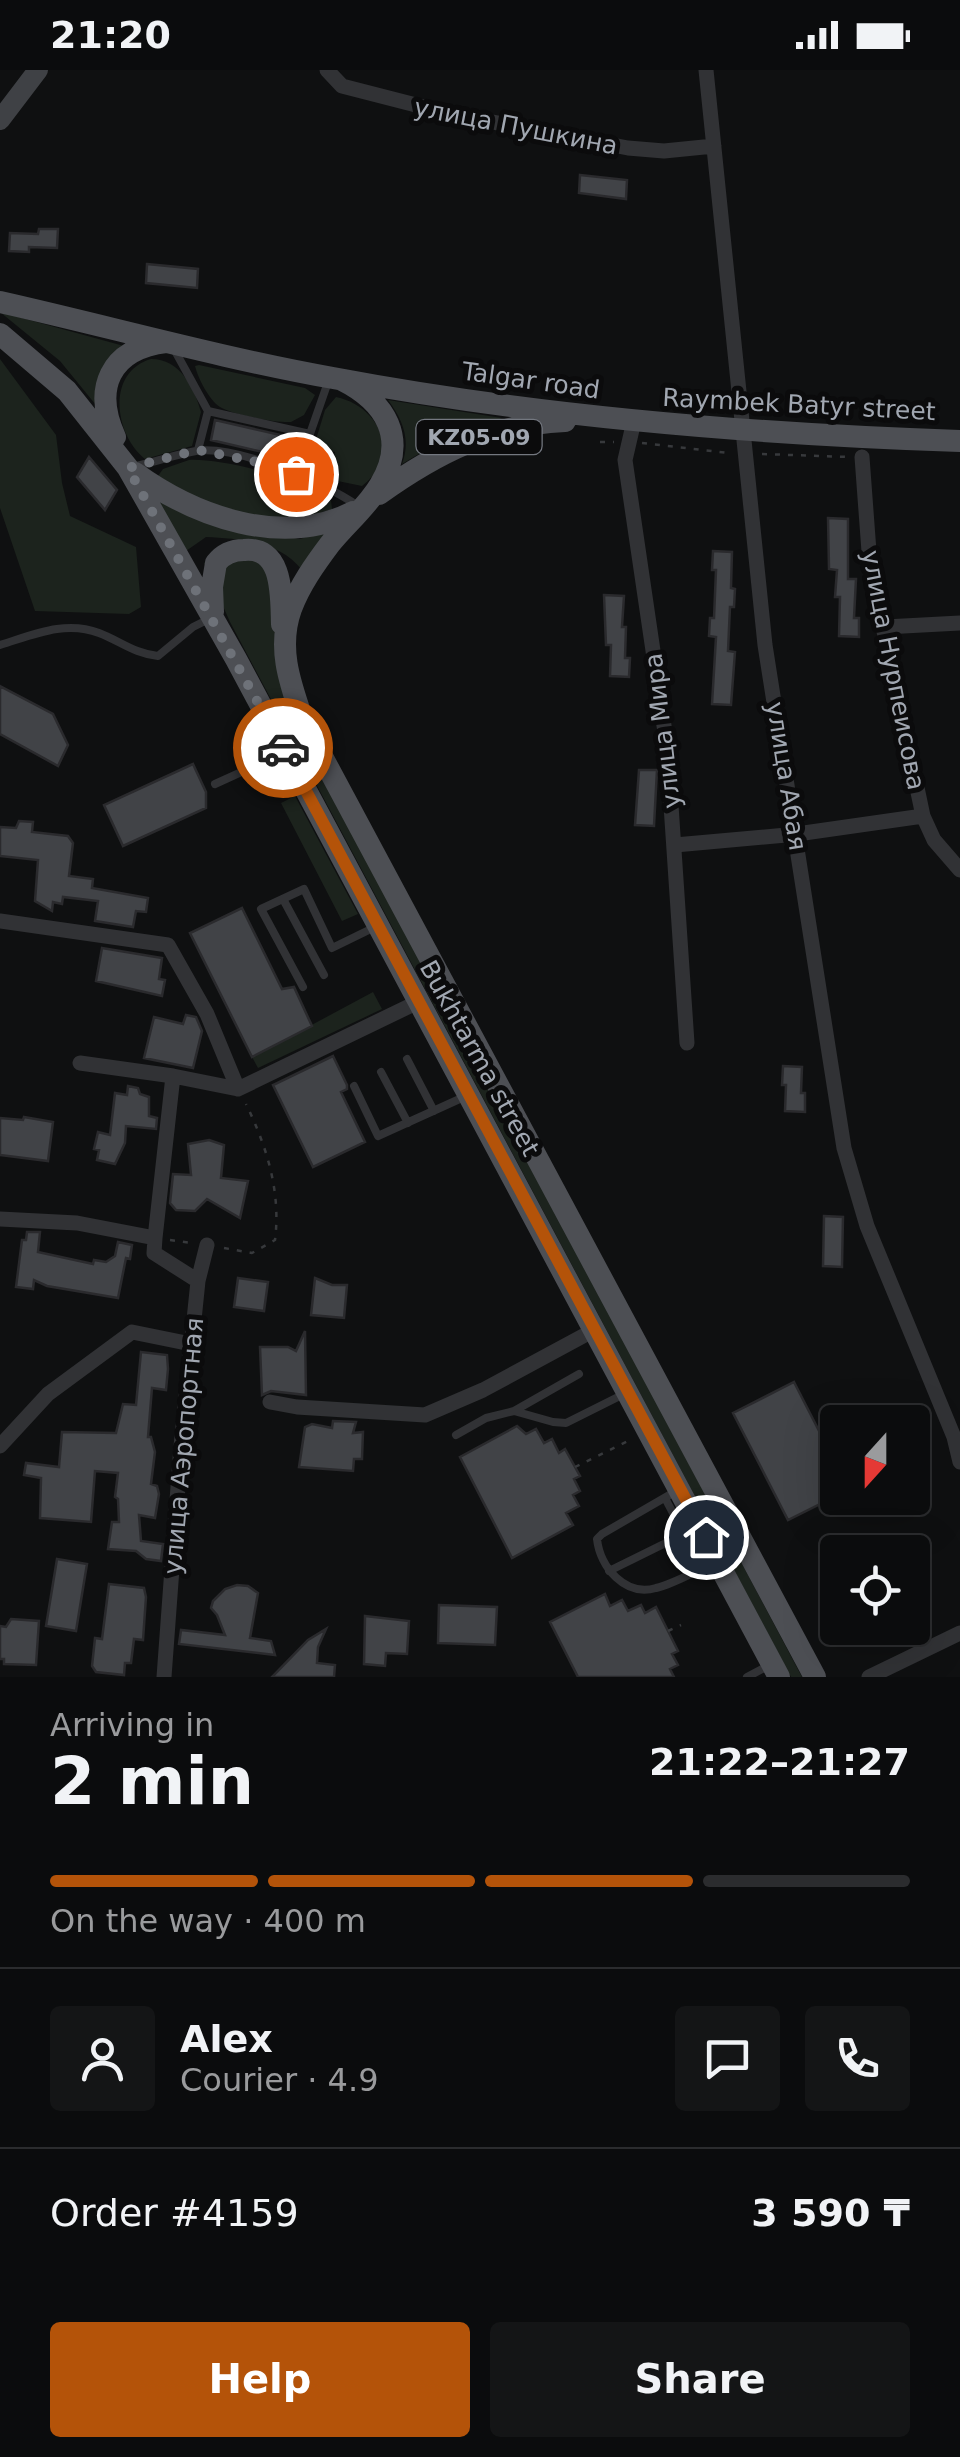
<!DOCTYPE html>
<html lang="en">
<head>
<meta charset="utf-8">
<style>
	body { margin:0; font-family:"DejaVu Sans",sans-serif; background:#141516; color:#f1f3f6; height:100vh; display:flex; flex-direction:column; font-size:38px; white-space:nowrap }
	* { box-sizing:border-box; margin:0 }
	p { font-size:32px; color:#9a9b9d }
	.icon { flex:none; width:55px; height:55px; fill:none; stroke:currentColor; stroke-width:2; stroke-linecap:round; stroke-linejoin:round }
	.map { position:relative; height:1607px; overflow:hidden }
	.sheet { display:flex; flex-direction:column; background:#0b0c0d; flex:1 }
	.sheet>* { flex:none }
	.needle { width:65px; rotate:201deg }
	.controls { position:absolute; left:820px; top:1335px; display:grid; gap:20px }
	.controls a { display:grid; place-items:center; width:110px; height:110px; border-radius:10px; background:#0b0c0d; box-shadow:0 10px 40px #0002,0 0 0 2px #2b2c2e; font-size:50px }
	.pin { position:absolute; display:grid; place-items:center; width:85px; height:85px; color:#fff; margin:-42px; border:5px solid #fff; border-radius:50%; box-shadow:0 2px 10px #0007 }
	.courier { position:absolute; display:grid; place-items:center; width:100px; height:100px; margin:-50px; border:8px solid #b45309; border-radius:50%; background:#fff; color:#222; box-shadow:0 2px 12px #0007 }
	.overview em { font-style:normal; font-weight:700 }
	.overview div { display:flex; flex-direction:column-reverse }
	.overview { display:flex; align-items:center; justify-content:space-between; height:170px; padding:0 50px }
	h1 { font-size:65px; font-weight:700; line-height:75px }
	.bar { display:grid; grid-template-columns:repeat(4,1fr); gap:15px 10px; align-content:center; height:120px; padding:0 50px }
	.bar i { height:12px; border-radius:8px; background:#2b2c2e }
	.bar .active { background:#b45309 }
	.bar p { grid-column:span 4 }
	.line { display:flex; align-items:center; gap:25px; padding:0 50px; border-top:2px solid #2b2c2e }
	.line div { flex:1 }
	.round { display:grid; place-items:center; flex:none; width:105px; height:105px; border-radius:10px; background:#141516 }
	.cta { display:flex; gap:20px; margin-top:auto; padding:20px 50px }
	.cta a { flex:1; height:115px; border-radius:10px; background:#b45309; color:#fff; font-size:40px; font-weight:700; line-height:115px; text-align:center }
	.cta a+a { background:#141516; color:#f1f3f6 }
	.status { display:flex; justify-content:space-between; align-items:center; height:70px; padding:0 50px; background:#0b0c0d; direction:ltr }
	.status svg { height:28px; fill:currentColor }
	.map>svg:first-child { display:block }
</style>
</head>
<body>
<div class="status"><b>21:20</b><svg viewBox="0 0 49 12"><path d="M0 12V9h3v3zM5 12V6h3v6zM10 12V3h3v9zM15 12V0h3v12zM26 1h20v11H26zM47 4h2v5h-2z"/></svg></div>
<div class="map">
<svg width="960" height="1607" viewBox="0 0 960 1607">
	<rect width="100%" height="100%" fill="#0f1011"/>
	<path fill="#1c231d" d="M0 242 124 276 100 340 60 291Z
		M0 289 56 365 62 413 70 446 136 477 141 537 129 544 35 541 0 438Z
		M151 289C180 289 194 317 201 342L192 376 145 389C114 364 106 302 151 289Z
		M199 295 305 318 315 325 304 345 291 352C276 353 233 345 220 337 209 330 198 308 195 296Z
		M336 327C380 336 402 386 362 416L328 409 335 382 314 376 325 340Z
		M388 330 502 348 447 367 402 394C411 370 403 350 388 330Z
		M189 390C221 388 307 409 331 431L332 439C293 454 246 447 207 434 190 428 174 415 158 406L163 399Z
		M145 414 244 460 300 469 332 459 302 500C279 471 241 469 206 467L186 481Z
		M218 480 266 488 277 577 461 964 802 1607H791L230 552 204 493Z
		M295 726 358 844 342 851 281 733Z
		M373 922 382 939 258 998 252 987Z"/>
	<path fill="#414347" stroke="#2a2a2d" stroke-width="2.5" d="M580 105 627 110 626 129 579 123Z
		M39 159H58L57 178 29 177V182L9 181 10 163 38 164Z
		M147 194 198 199 197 218 146 213Z
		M215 350 298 369 293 389 211 370Z
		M89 387 117 420 105 440 77 407Z
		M828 448 848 449V509H856L854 548H859V567L839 566 840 527H835L837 500 829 499Z
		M713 481 732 482 731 518 735 519 734 537H730L728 581 735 582 731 635 712 634 716 567 709 566 710 548H714L716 500H712Z
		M604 525 624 526 622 557H626L625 588H630L629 607 610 606 611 575H606Z
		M0 616 53 644 68 675 58 696 0 664Z
		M193 694 206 722V738L123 776 104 735Z
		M639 700H657L654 756 635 755Z
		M19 751 33 752 32 762 68 766 73 773 69 806 93 809 92 818 148 828 146 842 136 841 133 857 95 851 98 831 63 827 62 834 53 832 52 841 35 831 38 790 0 786V757L16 758Z
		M242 838 282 919 294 917 312 956 252 987 190 863Z
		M102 878 162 888 159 909 165 910 162 926 96 911Z
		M186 945 196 947 202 961 193 998 144 988 154 947 183 954Z
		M333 986 347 1015V1019L341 1022 365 1072 313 1097 273 1015Z
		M783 996 802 997 801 1023H805V1042L785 1041 786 1015H782Z
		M128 1016 138 1018 140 1024 149 1027V1046L157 1048 156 1059 126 1056 125 1073 115 1094 97 1090 99 1080 94 1079 98 1062 110 1065 115 1023 127 1025Z
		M24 1047 53 1052 48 1091 0 1085V1048L23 1050Z
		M209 1070 224 1075 221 1108 248 1111 240 1148 207 1129 195 1141 176 1140 170 1133 173 1104 191 1105 188 1074Z
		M824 1146 843 1147 842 1197 823 1196Z
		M27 1162H40L38 1182 93 1194 94 1190 106 1192 115 1186 118 1172 132 1175 130 1189 126 1188 118 1228 47 1216 34 1210 33 1219 16 1217 22 1170H26Z
		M238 1208 268 1212 264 1241 234 1237Z
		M315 1208 332 1215H347L344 1248 311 1245Z
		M305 1261 306 1325 271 1321 262 1325 260 1277H288L296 1281Z
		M141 1282 167 1285 168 1299 166 1320 152 1318 148 1367H151L155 1382 151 1414 157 1416 159 1424 155 1448 139 1445 141 1471 163 1474 161 1491 146 1489 136 1481 108 1479 112 1452H119L118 1429 115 1427 118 1403 95 1401 91 1452 40 1448 41 1408 24 1405 26 1393 59 1397 62 1362 116 1363 123 1334 136 1335Z
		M794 1312 838 1398V1425L788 1450 733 1343Z
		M333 1351 356 1352 353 1363 363 1362 362 1389H354L353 1401 299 1397 305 1357 312 1354 332 1358Z
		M517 1356 526 1364 536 1359 544 1373 552 1369 559 1383 565 1379 580 1406 574 1409 580 1421 573 1425 579 1436 566 1443 573 1455 512 1488 460 1387Z
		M57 1489 87 1494 76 1561 46 1556Z
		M109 1514 144 1518 146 1527 143 1570 134 1569 131 1593H125L124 1605 96 1602 92 1596 95 1568 102 1569Z
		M237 1515 248 1516 258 1523 250 1568 271 1571 275 1585 179 1574 181 1560 225 1565 217 1545 211 1538 213 1531 225 1519Z
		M605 1524 610 1536 622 1530 628 1541 641 1535 645 1543 656 1537 678 1581 672 1584 678 1595 670 1599 674 1607H578L550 1552Z
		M439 1535 497 1537 495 1575 438 1573Z
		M365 1546 409 1551 407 1584 386 1583 385 1596 364 1594Z
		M11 1549 39 1551 36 1595 4 1594V1589H0V1556L6 1557Z
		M326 1559 318 1577 317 1593 335 1595 334 1607H272L308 1570Z"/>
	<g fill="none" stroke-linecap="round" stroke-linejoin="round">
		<path stroke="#37393c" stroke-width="2.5" stroke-dasharray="5 8" stroke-linecap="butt" d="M600 372H614
			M642 373 729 383
			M762 384 849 387
			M170 1170 192 1173
			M224 1178 252 1183 275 1170C281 1122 267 1077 246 1034
			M575 1397 632 1369
			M668 1561 681 1555"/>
		<path stroke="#313235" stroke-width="8" d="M174 279 208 341 198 380
			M208 341 310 364
			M136 396C155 392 177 384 196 381 236 375 326 413 358 436
			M296 404 328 312
			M0 575C33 565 65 550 99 563 120 571 135 584 158 586L193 557 209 549
			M215 714 281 684
			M283 829 324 905
			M303 917 261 839 304 819 332 878 373 858
			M407 989 434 1041
			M381 1002 408 1053
			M354 1016 378 1066 464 1027
			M514 1341 579 1304
			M456 1365 486 1348 514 1341 553 1352 566 1353 624 1324
			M678 1420 602 1464 597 1469C600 1497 625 1527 656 1518 676 1513 695 1501 714 1493
			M665 1428 702 1498
			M609 1501 684 1464
			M747 1607 768 1596"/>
		<path stroke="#313235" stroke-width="15" d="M327 0 342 16 451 44 628 78 664 81 714 76
			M706 0 765 575 844 1078 867 1156 954 1367 960 1392
			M634 351 625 390 667 676 687 973
			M862 387 870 495 923 746 934 770 960 800
			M885 557 960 553
			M675 775 797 764 923 746
			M0 851 168 875 207 944 238 1019
			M80 993 173 1006
			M0 1149 77 1153 155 1168 173 1006 238 1019 418 932
			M155 1168 154 1183 198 1211 181 1376 164 1607
			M198 1211 207 1175
			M270 1332 297 1337 425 1345 483 1320 596 1259
			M0 1376 48 1324 132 1262 191 1274
			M869 1607 960 1563"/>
		<path stroke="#3f4145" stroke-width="20" d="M0 50 38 0"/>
		<path stroke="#4d4f54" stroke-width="22" d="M0 232C111 257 221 288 333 308 540 347 750 364 960 371
			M0 264 67 321 128 398 236 589 779 1607
			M342 310C386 332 408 369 380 415 367 437 346 454 330 474 315 494 300 515 291 539 277 578 290 613 303 651L815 1607
			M115 367C93 319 109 279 166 272
			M135 403C196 447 282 478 353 442
			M379 424C436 383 493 354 565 351
			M213 542 212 517 216 493C223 484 232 480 244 480 284 476 281 527 282 554"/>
	</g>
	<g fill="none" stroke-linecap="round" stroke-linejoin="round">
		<path stroke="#6e7279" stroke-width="10" stroke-dasharray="0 18" d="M283 678 128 398 198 380 262 393 296 404"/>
		<path stroke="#b45309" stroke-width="12" d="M283 678 706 1467"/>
	</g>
	<g text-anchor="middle" stroke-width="10" stroke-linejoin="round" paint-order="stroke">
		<rect fill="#0b0b0c" stroke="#747880" stroke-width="2.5" x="416.5" y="350" width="125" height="34" rx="8"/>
		<g font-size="22" font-weight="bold" fill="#a1a7b1">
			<text x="479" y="375">KZ05-09</text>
		</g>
		<g font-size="25" fill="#a1a7b1" stroke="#0b0b0c">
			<text transform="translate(516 56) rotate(11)" y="9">улица Пушкина</text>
			<text transform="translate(531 310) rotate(8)" y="9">Talgar road</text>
			<text transform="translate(799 334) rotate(3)" y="9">Raymbek Batyr street</text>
			<text transform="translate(894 600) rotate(79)" y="9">улица Нурпеисова</text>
			<text transform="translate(662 661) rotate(-97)" y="9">улица Мира</text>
			<text transform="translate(787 706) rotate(81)" y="9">улица Абая</text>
			<text transform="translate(480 988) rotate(61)" y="9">Bukhtarma street</text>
			<text transform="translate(183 1376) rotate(-85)" y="9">улица Аэропортная</text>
		</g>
	</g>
</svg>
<div class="controls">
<a><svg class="needle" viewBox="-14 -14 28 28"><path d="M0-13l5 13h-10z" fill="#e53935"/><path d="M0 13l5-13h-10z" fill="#9a9b9d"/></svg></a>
<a><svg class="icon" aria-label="locate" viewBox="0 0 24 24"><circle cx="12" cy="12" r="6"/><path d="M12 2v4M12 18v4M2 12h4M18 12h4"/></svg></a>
</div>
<div class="pin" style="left:296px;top:404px;background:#ea580c"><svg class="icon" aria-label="bag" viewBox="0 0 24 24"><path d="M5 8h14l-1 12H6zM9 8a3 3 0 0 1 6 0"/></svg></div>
<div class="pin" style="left:706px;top:1467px;background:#1f2937"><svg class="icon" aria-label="home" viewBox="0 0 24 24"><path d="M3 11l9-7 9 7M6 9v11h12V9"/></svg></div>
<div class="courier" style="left:283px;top:678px"><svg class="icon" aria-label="car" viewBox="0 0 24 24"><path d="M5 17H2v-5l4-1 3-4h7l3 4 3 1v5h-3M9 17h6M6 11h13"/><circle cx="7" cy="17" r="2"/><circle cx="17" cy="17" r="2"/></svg></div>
</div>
<section class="sheet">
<div class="overview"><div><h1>2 min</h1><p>Arriving in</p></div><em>21:22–21:27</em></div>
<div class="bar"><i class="active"></i><i class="active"></i><i class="active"></i><i></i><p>On the way · 400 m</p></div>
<div class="line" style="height:180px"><a class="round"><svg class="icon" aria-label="person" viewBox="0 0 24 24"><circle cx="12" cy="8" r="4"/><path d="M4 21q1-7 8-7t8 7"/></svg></a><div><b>Alex</b><p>Courier · 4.9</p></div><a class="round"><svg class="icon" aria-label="chat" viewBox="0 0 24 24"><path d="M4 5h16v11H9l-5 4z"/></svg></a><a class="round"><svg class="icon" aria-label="phone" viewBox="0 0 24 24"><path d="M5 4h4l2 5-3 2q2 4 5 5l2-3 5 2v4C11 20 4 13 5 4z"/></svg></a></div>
<div class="line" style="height:130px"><div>Order #4159</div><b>3 590 ₸</b></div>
<div class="cta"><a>Help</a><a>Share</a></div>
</section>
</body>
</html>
